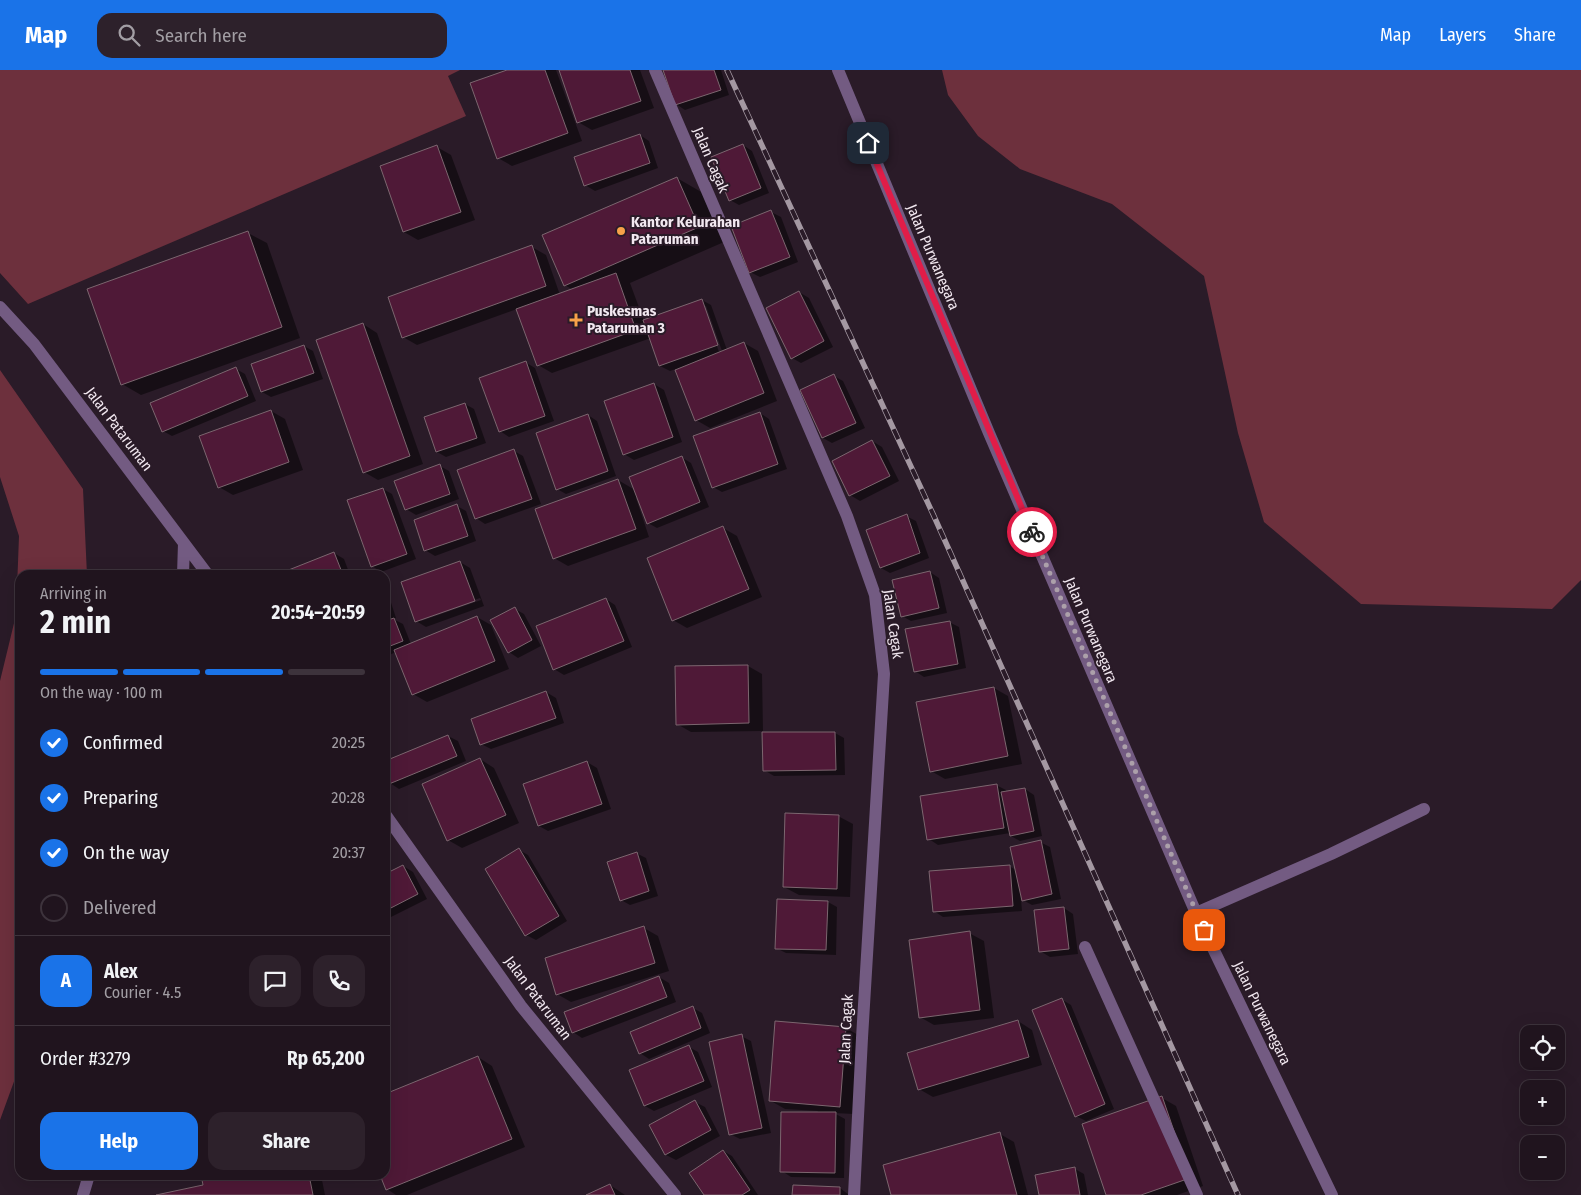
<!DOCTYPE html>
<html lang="en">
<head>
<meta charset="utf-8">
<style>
	body { margin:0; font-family:"Fira Sans Condensed",sans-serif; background:#2d212b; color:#f1f3f6; height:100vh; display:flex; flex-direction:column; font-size:19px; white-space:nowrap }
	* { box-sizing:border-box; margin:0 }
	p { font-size:16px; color:#a29ea4 }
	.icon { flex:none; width:28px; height:28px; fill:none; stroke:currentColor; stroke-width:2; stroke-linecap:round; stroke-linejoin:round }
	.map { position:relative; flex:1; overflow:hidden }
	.drawer { position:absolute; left:15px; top:500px; width:375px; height:610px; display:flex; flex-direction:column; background:#20141e; border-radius:15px; box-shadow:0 5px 20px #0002,0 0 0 1px #3d333c }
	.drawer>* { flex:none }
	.buttons { position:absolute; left:1520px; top:955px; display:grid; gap:10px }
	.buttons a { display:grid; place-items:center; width:45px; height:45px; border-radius:10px; background:#20141e; box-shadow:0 5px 20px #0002,0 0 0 1px #3d333c; font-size:25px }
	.pin { position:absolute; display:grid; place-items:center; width:42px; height:42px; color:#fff; margin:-21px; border-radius:10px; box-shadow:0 2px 8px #0006 }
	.courier { position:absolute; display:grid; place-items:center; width:50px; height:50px; margin:-25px; border:4px solid #e11d48; border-radius:50%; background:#fff; color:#222; box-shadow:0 1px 6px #0007 }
	.head em { font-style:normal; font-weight:700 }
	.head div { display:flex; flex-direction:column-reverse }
	.head { display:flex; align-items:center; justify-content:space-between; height:85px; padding:0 25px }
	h1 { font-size:32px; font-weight:700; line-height:38px }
	.bar { display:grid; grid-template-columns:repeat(4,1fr); gap:8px 5px; align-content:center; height:60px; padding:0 25px }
	.bar i { height:6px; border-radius:4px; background:#3d333c }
	.bar .active { background:#1a73e8 }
	.bar p { grid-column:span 4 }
	.line { display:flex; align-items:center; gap:12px; padding:0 25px; border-top:1px solid #3d333c }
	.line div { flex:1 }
	.round { display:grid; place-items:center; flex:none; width:52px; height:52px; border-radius:15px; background:#2d212b }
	ol { padding:0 25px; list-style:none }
	li { display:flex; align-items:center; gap:15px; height:55px }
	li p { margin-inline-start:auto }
	li .icon { padding:5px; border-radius:50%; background:#1a73e8; color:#fff; stroke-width:4 }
	li:last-child { color:#a29ea4 }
	li i { width:28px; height:28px; border:2px solid #3d333c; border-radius:50% }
	.cta { display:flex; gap:10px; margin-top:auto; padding:10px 25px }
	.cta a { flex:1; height:58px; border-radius:15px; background:#1a73e8; color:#fff; font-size:20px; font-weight:700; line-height:58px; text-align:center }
	.cta a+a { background:#2d212b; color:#f1f3f6 }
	header { display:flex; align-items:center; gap:30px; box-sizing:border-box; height:70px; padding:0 25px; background:#1a73e8; color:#fff }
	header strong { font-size:24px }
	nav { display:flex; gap:28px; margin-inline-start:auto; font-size:18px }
	.search { width:350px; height:45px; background:#2d212b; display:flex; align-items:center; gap:12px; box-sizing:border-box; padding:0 18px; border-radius:15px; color:#a29ea4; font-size:19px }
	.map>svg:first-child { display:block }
</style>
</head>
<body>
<header>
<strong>Map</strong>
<div class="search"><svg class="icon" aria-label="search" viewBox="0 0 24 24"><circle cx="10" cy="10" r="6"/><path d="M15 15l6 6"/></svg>Search here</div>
<nav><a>Map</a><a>Layers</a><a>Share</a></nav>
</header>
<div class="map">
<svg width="1581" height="1125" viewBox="0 0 1581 1125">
	<rect width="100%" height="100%" fill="#2a1b28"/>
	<path fill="#6d303d" d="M0 0H460L448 6 466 46 28 234 0 203Z
		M942 0H1581V510L1552 539 1361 534 1264 452 1238 363 1204 206 1112 134 1020 99 978 66 948 25Z
		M0 300 83 419 87 505H20V995L0 1050V611L16 545 19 466 0 407Z"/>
	<path fill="#0007" fill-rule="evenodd" d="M511 0H556L582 71 512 96 498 88Z
		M560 0H640L654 38 592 60 578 52Z
		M664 0H721L729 25 685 40 676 34Z
		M640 65 649 71 658 98 595 121 585 115Z
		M743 75 752 81 769 123 739 135 730 130Z
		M437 77 451 85 475 150 418 170 404 162Z
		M677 108 703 123 724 172 630 213 644 251 702 230 711 235 727 280 744 273 758 281 777 331 710 358 696 350 676 299 670 301 660 296 651 268 552 303 538 295 517 239 417 275 403 267 532 177 546 185 560 225 573 220 565 215ZM703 236H706L722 281 719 282Z
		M771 142 781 147 798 192 760 207 750 202Z
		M248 163 267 173 300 268 141 325 122 314Z
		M799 222 809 228 833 277 801 293 792 288Z
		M363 254 377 263 423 394 378 410 364 402Z
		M304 276 313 281 323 309 271 327 262 322Z
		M525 292 535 298 554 351 509 367 500 361Z
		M236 299 245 304 256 331 172 366 163 361Z
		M834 306 843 311 865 358 832 373 823 368Z
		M654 314 664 320 682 372 634 390 624 384Z
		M465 334 474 339 486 373 446 387 437 382Z
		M271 341 285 349 303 400 233 425 219 417Z
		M760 343 769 349 787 399 722 422 713 417Z
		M588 345 597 351 616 406 566 424 557 419Z
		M872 371 882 377 899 411 860 431 850 425Z
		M514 381 523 386 541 434 485 454 476 448Z
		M681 387 691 393 709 437 657 458 648 453 638 427 636 428 649 467 568 496 554 488 618 410 635 420Z
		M440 396 449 401 459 429 416 445 406 439Z
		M383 419 392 424 416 489 381 502 372 496Z
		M457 436 466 441 476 471 435 486 425 480Z
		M906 446 916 451 929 488 890 503 881 498 867 460Z
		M723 458 737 466 762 527 687 558 673 550Z
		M334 483 344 489 350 505H280Z
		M460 492 470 498 484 536 426 557 416 551ZM480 528 481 530 421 551V549Z
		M930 502 939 508 947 543 911 551 902 546Z
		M385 519 387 520 396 548 393 549 403 554 411 574 477 547 491 555 509 599 427 632 413 624 396 582 385 587Z
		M606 529 615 535 632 577 564 605 554 599Z
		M515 539 524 544 541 576 518 588 509 582Z
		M949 552 959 557 966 598 924 607 915 601Z
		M748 596 762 604 763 661 691 662 677 654 676 597Z
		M994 618 1008 626 1022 694 945 709 931 701Z
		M546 622 556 628 564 653 491 679 481 674Z
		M764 663H835L844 668 845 705 774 706 764 700Z
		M448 666 458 671 466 691 399 719 390 713 385 701V692Z
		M480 689 494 698 519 753 462 778 448 770Z
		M587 692 597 698 611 739 548 761 539 756Z
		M996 715 1006 720V723L1025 719 1034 725 1042 766 1020 771 1011 766 1010 763 938 775 929 769Z
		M838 746 853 754 850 827 799 825 784 817Z
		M1040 772 1050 777 1061 829 1032 835 1021 829 1022 841 943 847 934 841 1009 796 1016 800Z
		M519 780 528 785 567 851 536 870 526 865Z
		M636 783 646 788 658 826 630 835 621 830Z
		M403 796 413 802 427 829 391 847 385 844V806Z
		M828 832 837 837 836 885 786 883 776 878Z
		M1064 838 1073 844 1078 884 1050 887 1040 881Z
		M644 858 658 866 669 901 571 932 557 924Z
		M969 863 984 871 994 948 934 955 920 947Z
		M659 907 669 913 676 932 582 968 573 962Z
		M1061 929 1071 935 1114 1039 1086 1051 1076 1046Z
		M693 938 702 943 710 963 649 989 640 983Z
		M1018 951 1032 960 1042 995 933 1027 919 1019Z
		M776 953 846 958 860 966 854 1044 834 1043 845 1049 844 1108 791 1107 782 1101 818 1041 785 1039 771 1031Z
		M741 966 751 971 771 1063 740 1069 730 1064Z
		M689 977 698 982 712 1017 654 1041 645 1036Z
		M478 987 492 996 525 1077 407 1125H396L387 1119 381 1105H385V1026Z
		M1162 1028 1176 1036 1203 1116 1177 1125H1107Z
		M695 1032 705 1037 720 1066 676 1090 666 1085 651 1056Z
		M1000 1064 1014 1072 1028 1125H893Z
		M723 1081 732 1086 758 1125H706Z
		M1075 1099 1084 1104 1088 1125H1040Z
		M202 1105H321L325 1125H162L204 1116Z
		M610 1115 625 1125H589Z
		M794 1116 840 1118 849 1125H794Z"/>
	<path fill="#4f1937" stroke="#7c666f" d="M507 0H545L568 63 497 89 470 13Z
		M559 0H630L641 31 577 53Z
		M663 0H714L721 20 675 35Z
		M640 64 650 93 584 116 574 87Z
		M743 74 761 118 729 131 711 87Z
		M437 75 461 142 403 162 380 96Z
		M677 107 699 157 564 216 542 165Z
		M771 140 790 187 749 203 731 156Z
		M248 161 282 257 121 315 87 219Z
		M532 175 546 216 402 268 388 227Z
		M616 203 636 260 537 296 516 239Z
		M799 221 824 271 791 289 766 238Z
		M702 229 718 275 659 296 643 250Z
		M363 253 410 386 363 403 316 270Z
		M744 272 764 323 695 351 675 300Z
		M304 275 314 303 261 322 251 294Z
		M526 291 545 346 499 362 479 308Z
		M236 297 248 326 162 362 150 333Z
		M834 304 856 353 822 368 800 320Z
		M654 313 673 367 623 385 604 331Z
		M465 333 477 368 436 382 424 347Z
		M271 340 289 392 218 418 199 366Z
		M760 342 778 394 712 418 693 366Z
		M588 344 608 401 556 420 536 363Z
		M872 370 890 406 849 426 832 391Z
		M514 379 532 429 475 449 457 400Z
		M682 386 700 432 647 454 629 407Z
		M440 394 450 424 405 440 394 411Z
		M618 409 636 459 553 489 535 439Z
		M383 418 407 484 371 497 347 430Z
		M457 434 468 466 424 481 414 450Z
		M907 444 920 483 880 498 866 460Z
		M723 456 749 519 672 551 647 488Z
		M334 482 343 505H276Z
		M460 491 475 531 415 552 401 512Z
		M930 501 939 538 901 547 892 510Z
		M606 528 624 571 553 600 536 556Z
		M515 537 532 570 508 583 490 550Z
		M477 546 495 591 412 625 394 580Z
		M394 548 403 571 385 578V551Z
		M950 551 958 594 914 602 905 559Z
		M748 595 749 653 676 655 675 596Z
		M994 617 1008 686 930 702 916 632Z
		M546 621 556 648 480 675 471 649Z
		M762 662H835L836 700 763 701Z
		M448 665 457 686 389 714 385 705V691Z
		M480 688 506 745 447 771 422 714Z
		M587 691 602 734 538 756 523 714Z
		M997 714 1004 758 927 770 920 726Z
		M1025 718 1034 761 1010 766 1001 722Z
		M785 743 839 745 837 819 783 817Z
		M1041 770 1052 824 1022 831 1010 777Z
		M519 778 559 846 525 866 485 799Z
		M637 782 649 821 620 831 607 792Z
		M403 795 418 824 385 841V804Z
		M1010 795 1013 836 933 842 929 801Z
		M777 829 828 831 826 880 775 879Z
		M1064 837 1069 879 1039 882 1034 840Z
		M644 856 655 893 556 925 545 888Z
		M970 861 980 940 919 948 909 870Z
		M659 906 667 927 572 963 564 942Z
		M1062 928 1105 1034 1075 1047 1032 940Z
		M693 936 701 958 639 984 630 962Z
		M1018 950 1029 987 918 1020 907 983Z
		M775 951 846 957 840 1037 769 1031Z
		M742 964 762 1058 729 1065 709 972Z
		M689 975 704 1011 644 1036 629 1000Z
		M478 986 512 1069 386 1120 380 1105H385V1024Z
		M1162 1026 1190 1108 1141 1125H1106L1082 1054Z
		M695 1030 711 1060 665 1085 649 1055Z
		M781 1042H836L835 1103 780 1102Z
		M1000 1062 1017 1125H891L883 1095Z
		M723 1080 750 1120 742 1125H704L689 1103Z
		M1075 1097 1080 1125H1039L1035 1105Z
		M201 1105H309L313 1125H156L203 1115Z
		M610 1114 615 1125H586Z
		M793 1115 840 1117V1125H792Z"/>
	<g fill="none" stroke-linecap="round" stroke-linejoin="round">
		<path stroke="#735b82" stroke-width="12" d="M655 0 847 446 875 525 884 604 862 968 854 1125
			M838 0 989 363 1196 843 1332 1125
			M0 237 34 274 208 505
			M183 505 184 473
			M385 744 521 936 675 1125
			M1196 843 1331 784 1424 739
			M1085 877 1197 1125
			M83 1125 89 1105"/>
		<g stroke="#a498a2" stroke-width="5.5">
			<path id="rail" d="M727 0 933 444 1238 1125"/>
		</g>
		<use href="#rail" stroke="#2a1b28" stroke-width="4" stroke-dasharray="11" stroke-linecap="butt"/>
	</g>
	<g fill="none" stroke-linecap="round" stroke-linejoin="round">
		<path stroke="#aca0aa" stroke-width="5" stroke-dasharray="0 9" d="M1032 462 1204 860"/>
		<path stroke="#e11d48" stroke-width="6" d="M868 73 1032 462"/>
	</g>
	<g fill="#f7a149" stroke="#2a1b28" stroke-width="2">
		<circle cx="621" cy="161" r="5"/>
		<path d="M573.5 242.5h5v5h5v5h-5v5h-5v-5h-5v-5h5z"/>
	</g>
	<g text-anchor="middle" stroke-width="4" stroke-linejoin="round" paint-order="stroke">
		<g font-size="15" fill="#f2e8f0" stroke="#2a1b28">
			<text transform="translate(711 90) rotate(67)" y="5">Jalan Cagak</text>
			<text transform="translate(933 187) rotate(67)" y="5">Jalan Purwanegara</text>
			<text transform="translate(119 359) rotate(53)" y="5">Jalan Pataruman</text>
			<text transform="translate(893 554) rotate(82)" y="5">Jalan Cagak</text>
			<text transform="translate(1091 560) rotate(67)" y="5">Jalan Purwanegara</text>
			<text transform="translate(538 928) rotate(53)" y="5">Jalan Pataruman</text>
			<text transform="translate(1262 943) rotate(64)" y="5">Jalan Purwanegara</text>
			<text transform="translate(846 959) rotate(-87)" y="5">Jalan Cagak</text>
		</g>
		<g font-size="15" font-weight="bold" fill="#f2e8f0" stroke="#2a1b28" text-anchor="start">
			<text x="631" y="157">Kantor Kelurahan<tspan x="631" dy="17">Pataruman</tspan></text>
			<text x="587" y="246">Puskesmas<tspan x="587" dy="17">Pataruman 3</tspan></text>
		</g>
	</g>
</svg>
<div class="buttons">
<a><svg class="icon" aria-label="locate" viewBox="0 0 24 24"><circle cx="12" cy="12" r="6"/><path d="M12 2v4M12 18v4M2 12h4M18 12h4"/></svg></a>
<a>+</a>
<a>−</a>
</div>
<div class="pin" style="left:1204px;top:860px;background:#ea580c"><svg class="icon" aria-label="bag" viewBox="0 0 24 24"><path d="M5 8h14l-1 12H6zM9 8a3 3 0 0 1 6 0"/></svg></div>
<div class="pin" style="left:868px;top:73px;background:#1f2937"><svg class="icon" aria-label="home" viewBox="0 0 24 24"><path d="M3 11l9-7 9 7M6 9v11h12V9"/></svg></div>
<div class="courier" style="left:1032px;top:462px"><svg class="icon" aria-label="bike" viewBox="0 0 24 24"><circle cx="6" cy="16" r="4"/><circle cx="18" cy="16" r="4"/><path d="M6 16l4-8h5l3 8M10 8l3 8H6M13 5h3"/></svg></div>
<section class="drawer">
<div class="head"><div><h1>2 min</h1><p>Arriving in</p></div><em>20:54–20:59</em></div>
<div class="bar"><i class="active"></i><i class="active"></i><i class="active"></i><i></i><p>On the way · 100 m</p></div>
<ol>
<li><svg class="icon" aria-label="check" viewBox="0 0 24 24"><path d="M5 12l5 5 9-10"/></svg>Confirmed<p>20:25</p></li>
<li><svg class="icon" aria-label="check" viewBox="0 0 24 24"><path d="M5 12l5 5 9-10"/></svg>Preparing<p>20:28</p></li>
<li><svg class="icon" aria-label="check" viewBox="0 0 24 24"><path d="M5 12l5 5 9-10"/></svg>On the way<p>20:37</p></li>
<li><i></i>Delivered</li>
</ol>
<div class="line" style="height:90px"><b class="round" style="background:#1a73e8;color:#fff">A</b><div><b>Alex</b><p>Courier · 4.5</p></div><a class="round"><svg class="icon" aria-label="chat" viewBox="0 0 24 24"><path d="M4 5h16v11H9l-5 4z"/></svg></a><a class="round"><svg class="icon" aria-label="phone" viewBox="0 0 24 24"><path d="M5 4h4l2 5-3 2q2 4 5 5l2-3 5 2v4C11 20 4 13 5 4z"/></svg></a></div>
<div class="line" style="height:65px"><div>Order #3279</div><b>Rp 65,200</b></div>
<div class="cta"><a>Help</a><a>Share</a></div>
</section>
</div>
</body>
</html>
